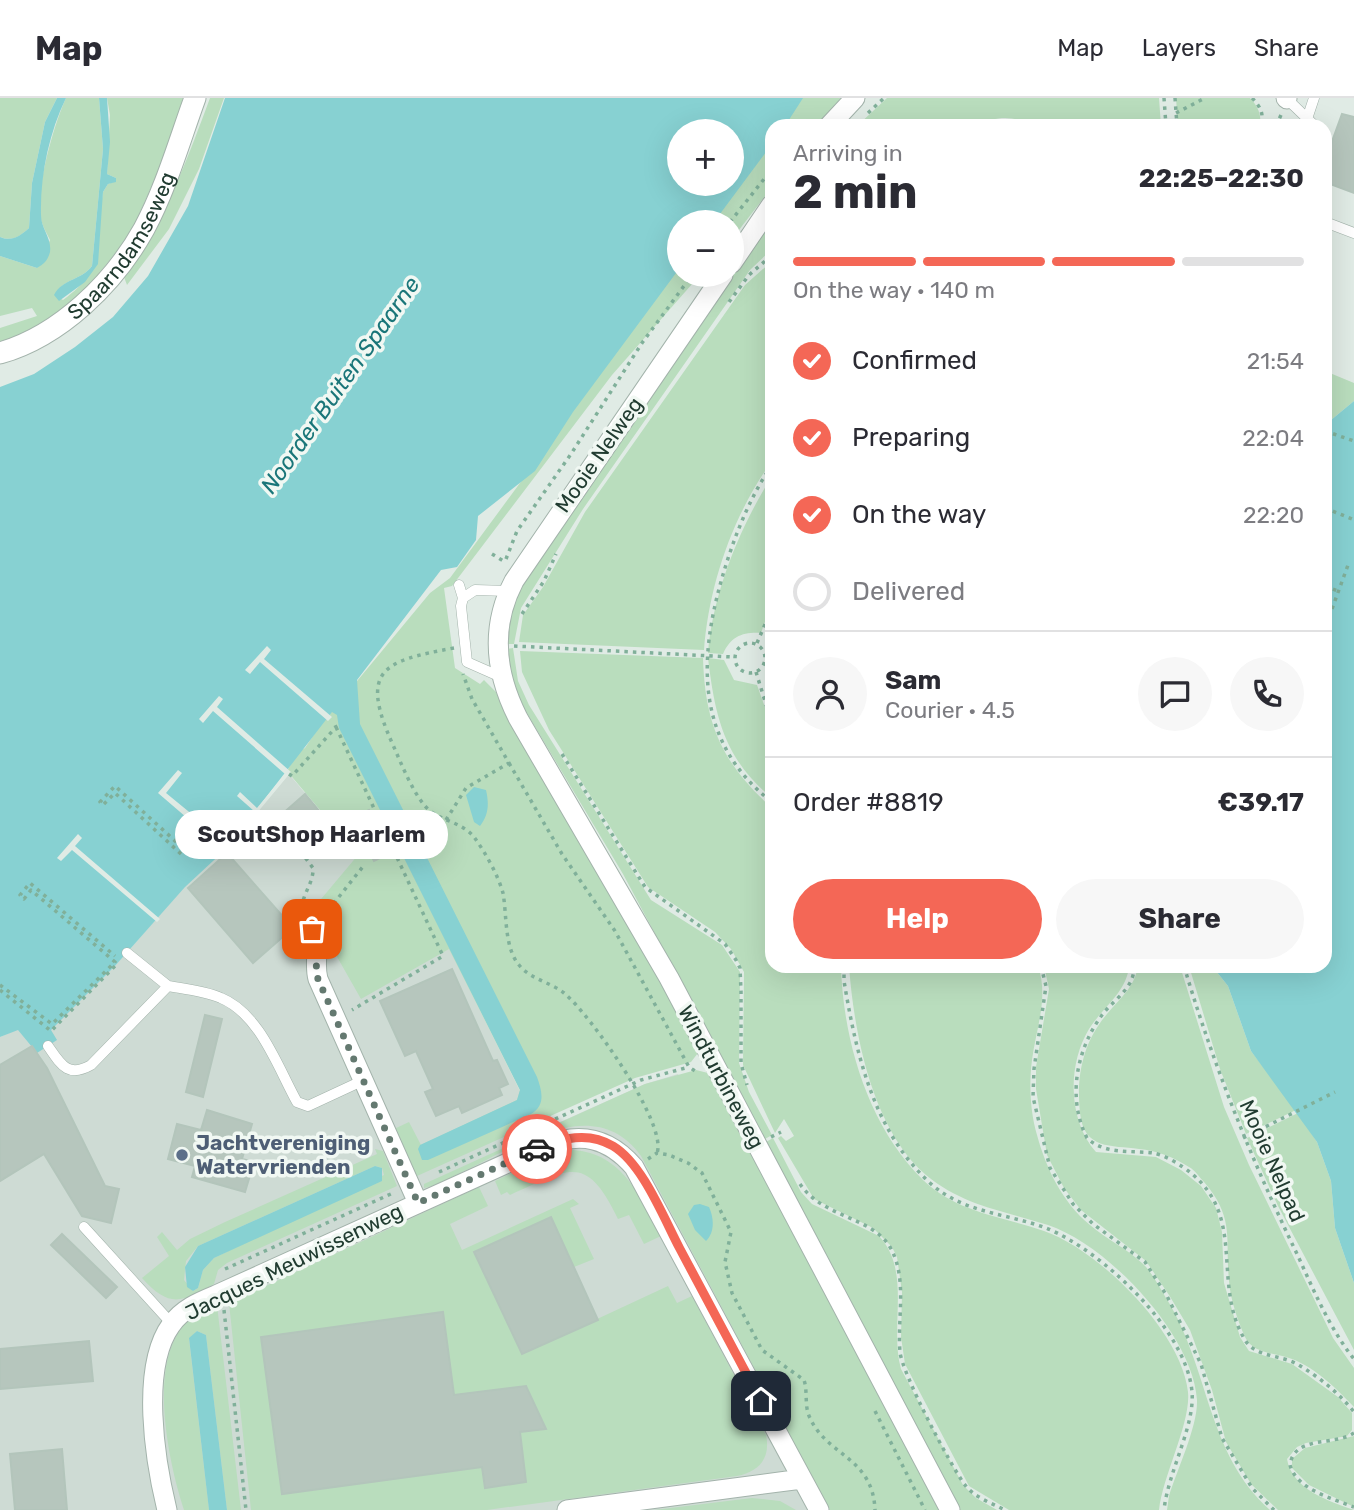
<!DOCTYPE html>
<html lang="en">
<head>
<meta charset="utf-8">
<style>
	body { margin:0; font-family:Rubik,sans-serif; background:#f7f7f7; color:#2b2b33; height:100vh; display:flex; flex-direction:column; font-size:26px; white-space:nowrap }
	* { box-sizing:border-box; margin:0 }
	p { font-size:23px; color:#7c7c81 }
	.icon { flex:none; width:38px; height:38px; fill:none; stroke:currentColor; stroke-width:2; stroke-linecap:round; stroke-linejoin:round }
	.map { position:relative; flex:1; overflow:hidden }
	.panel { position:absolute; left:765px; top:21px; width:567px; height:854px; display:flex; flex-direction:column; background:#fff; border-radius:21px; box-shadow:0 7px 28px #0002 }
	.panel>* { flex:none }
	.controls { position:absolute; left:667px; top:21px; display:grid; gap:14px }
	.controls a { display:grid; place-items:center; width:77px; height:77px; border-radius:50%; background:#fff; box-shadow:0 7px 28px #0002; font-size:35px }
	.pin { position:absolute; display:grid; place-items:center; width:60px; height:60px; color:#fff; margin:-30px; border-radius:14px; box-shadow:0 4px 10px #0006 }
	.courier { position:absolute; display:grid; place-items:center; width:70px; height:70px; margin:-35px; border:5px solid #f46756; border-radius:50%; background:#fff; color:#222; box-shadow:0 2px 9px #0007 }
	.bubble { position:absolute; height:49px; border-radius:24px; background:#fff; box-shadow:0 7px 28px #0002; font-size:23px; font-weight:700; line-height:49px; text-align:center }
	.overview em { font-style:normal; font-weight:700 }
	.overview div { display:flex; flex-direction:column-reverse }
	.overview { display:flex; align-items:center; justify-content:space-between; height:119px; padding:0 28px }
	h1 { font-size:46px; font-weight:700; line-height:52px }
	.bar { display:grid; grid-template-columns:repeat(4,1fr); gap:10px 7px; align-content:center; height:84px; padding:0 28px }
	.bar i { height:9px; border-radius:5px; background:#e1e1e2 }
	.bar .current { background:#f46756 }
	.bar p { grid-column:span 4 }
	.line { display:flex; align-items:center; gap:18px; padding:0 28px; border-top:2px solid #e1e1e2 }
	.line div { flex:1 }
	.round { display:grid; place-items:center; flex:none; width:74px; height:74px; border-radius:37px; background:#f7f7f7 }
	ol { padding:0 28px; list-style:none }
	li { display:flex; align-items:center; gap:21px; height:77px }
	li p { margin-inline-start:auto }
	li .icon { padding:7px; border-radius:50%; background:#f46756; color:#fff; stroke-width:4 }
	li:last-child { color:#7c7c81 }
	li i { width:38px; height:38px; border:4px solid #e1e1e2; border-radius:50% }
	.primary-button { display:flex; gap:14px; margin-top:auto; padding:14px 28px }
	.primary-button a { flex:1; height:80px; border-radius:42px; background:#f46756; color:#fff; font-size:28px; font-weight:700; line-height:80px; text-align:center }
	.primary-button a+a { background:#f7f7f7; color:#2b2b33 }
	header { display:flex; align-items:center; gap:42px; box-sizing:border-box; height:98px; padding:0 35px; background:#fff; border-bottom:2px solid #e1e1e2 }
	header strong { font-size:33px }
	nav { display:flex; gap:38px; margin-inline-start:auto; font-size:24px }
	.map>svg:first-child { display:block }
</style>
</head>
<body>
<header>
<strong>Map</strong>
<nav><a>Map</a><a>Layers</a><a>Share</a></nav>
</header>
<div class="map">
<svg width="1354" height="1412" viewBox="0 0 1354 1412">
	<rect width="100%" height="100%" fill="#e0ebe5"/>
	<path fill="#cedbd4" d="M289 676 358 758 449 850 540 1033 645 986 678 976 917 1412H0V939L18 931 50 932 115 868 185 788 226 751Z"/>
	<path fill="#b9ddbd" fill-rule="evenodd" d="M0 0H57L45 24 32 85 29 130C20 138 13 144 0 139Z
		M66 0H99L103 51 92 168C82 182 62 181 55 197L63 202C111 167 94 144 103 94L108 86 116 83V80L107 76 110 17 107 0H183L169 49 130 137 88 189 44 228 0 245V230L37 218 32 210 0 218V158L37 170 50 142C47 136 43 129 41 122 34 95 54 26 66 0Z
		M210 0H224L199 71 169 131 127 187 124 179C166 120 185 67 210 0Z
		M794 0H842L816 28H779Z
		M887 0H1159L1161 28H1037C1020 20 997 15 980 28H857Z
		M1176 0H1250C1257 7 1263 18 1259 28H1178Z
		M772 41V89L732 141V124H712Z
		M772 121V151L750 172 583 411 521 510 514 546H507L509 514 519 491Z
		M772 163V363C733 417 709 486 704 552L519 544 523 517 543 489 585 414 745 187Z
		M679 169V177H700L612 277 452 488 444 490 455 570 480 586 484 582 496 594 508 622 655 873 698 955 691 964 635 980 417 1078 394 1031 409 1024 421 1047 517 1002 520 992 449 851 361 901 311 813 358 757 287 673 298 654 305 650 319 629 430 495 450 480Z
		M1325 273 1354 285V303L1325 327Z
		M772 378V504L761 535C743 534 731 538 723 556L708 555C713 494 740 429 772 378Z
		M513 550 518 583 529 607 651 802 722 847 740 874 739 965 749 994 772 1037 765 1041 623 776 522 607 512 585 507 551Z
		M520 553 703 560C705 627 722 665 772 710V868H841C843 942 868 1028 923 1082 958 1115 1001 1118 1044 1133 1099 1152 1182 1234 1188 1294 1191 1325 1163 1377 1159 1412H1009L969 1388 905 1266 901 1239 902 1194 897 1159 892 1149 873 1130 814 1101 778 1040 781 1038 786 1043 794 1038 784 1021 775 1035 743 967 744 874 731 851 715 834 648 789 549 632 522 574Z
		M708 560 724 562 734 582 757 587 772 629V700C724 661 715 618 708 560Z
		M849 868H1038C1049 899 1036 931 1032 962 1029 986 1030 1013 1037 1037 1046 1070 1062 1104 1090 1127 1106 1141 1126 1150 1142 1165 1151 1173 1159 1188 1166 1200 1210 1270 1206 1355 1270 1412H1167L1169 1398C1177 1372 1198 1328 1197 1302 1193 1237 1108 1147 1048 1127 1005 1113 963 1108 926 1077 872 1031 854 935 849 868Z
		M1044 868H1129C1127 894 1102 910 1089 931 1067 967 1068 1023 1096 1054L1156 1059 1181 1072 1201 1088 1216 1110 1222 1134 1224 1185 1240 1239 1249 1253 1292 1266 1338 1299 1352 1315V1332L1347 1338 1306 1345 1297 1349 1287 1361C1292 1391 1328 1403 1354 1412H1278L1251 1386 1226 1344 1212 1292 1190 1232 1169 1197 1146 1163 1081 1112 1064 1090 1047 1057 1036 991V969L1049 891Z
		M1138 868H1180L1224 1009 1249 1067 1333 1240 1354 1270V1309C1337 1291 1316 1270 1292 1261 1276 1255 1253 1256 1245 1239 1238 1224 1230 1200 1229 1183 1225 1140 1235 1120 1204 1084 1199 1079 1195 1072 1189 1069 1175 1060 1156 1052 1139 1051 1111 1047 1084 1052 1080 1015 1076 978 1083 944 1107 916 1121 899 1134 890 1138 868Z
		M1189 868H1212L1228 888 1251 953 1296 1012 1246 1036 1220 971Z
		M696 972 708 975 939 1412H830L641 1058C594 992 513 1051 458 1076 447 1081 435 1088 424 1090V1086L645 986Z
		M1298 1015 1317 1044 1331 1083 1335 1130 1354 1185V1252L1278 1108 1247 1040Z
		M773 1040 801 1094 812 1106 879 1138C912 1173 889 1229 901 1271L963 1387 976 1400 997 1412H960L766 1044Z
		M375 1051 383 1053 397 1088 227 1165 218 1172 214 1186C181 1205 169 1210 142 1180L169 1158 157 1139 162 1134 177 1152 190 1141 225 1124 377 1056ZM375 1068 382 1070 384 1077 214 1160 203 1172 198 1190 193 1193 184 1182 186 1163 198 1148Z
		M573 1052C622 1055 641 1099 661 1138L644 1146 629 1117 618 1121C586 1054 569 1071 510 1097L507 1094 501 1097 495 1083 547 1058Z
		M479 1089 488 1108 450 1126 462 1152 573 1101 579 1106 570 1110 594 1161 574 1169 522 1256 668 1188 677 1205 692 1198 766 1337C771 1360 759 1374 737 1378L487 1412H251L229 1205Z
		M217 1207 241 1412H227L206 1237 197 1233 189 1241 209 1412H184C169 1366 149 1273 181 1231 190 1219 203 1214 217 1207Z
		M1354 1338V1409L1309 1387 1292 1370V1361L1305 1350Z
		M752 1400 780 1403 796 1412H654Z"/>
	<path fill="#87d1d2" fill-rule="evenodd" d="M57 0H66C49 35 40 78 41 117 41 131 52 140 50 154 48 162 44 166 37 170L0 158V139C12 144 20 138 29 130L32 85 45 24Z
		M99 0H107L110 44 107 76 116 80V84L108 86 103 94 98 166 85 184 59 203 54 197C62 181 82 182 92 168L103 51Z
		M225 0H803L785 28H772V46L714 124H679V171L573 314 535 373 478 418 476 442 457 469 441 472 357 582 360 626 537 979C542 993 546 1007 531 1016L428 1062H422L418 1051 420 1047 517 1002 520 992 339 630 337 617 332 614 226 751 185 789 115 868 51 932 57 942 37 955 18 932 0 939V289L34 276 75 249 113 219 148 178 188 108ZM679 33H732V86H679Z
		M1354 303V1185L1335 1130 1331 1083 1317 1044 1251 953 1228 888 1212 868H1325V327Z
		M474 689 486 692C489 705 489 717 480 728L474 724 466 697Z
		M375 1068 382 1070V1083L214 1160 203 1172 198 1190 193 1193 187 1189 185 1169 198 1148Z
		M700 1106 709 1109C714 1120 715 1134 706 1143L695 1132 688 1116 694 1107Z
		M197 1233 206 1237 227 1412H209L189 1240Z"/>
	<path fill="#e0ebe5" d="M267 548 271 552 264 561 332 619 328 623 260 564 250 576 245 572Z
		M219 598 223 601 217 609 291 674 223 756 220 754 222 750 158 695 178 672 182 675 166 695 227 745 254 713 237 698 240 694 257 710 285 676 213 613 203 625 199 621Z
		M78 736 82 740 75 748 160 821 157 824 72 752 61 763 57 760Z"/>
	<path fill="#b6c6bd" stroke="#b3c5bb" stroke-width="2" d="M1342 16 1354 19V95L1325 84V63Z
		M305 696 339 737 314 758 281 717Z
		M369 712 390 755 374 763 353 720Z
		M227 755 293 830 253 865 188 790Z
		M452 871 493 963 497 962 508 986 499 990 502 997 462 1015 459 1008 436 1018 425 994 433 991 416 953 405 958 380 903Z
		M205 917 222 921 203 999 186 994Z
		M32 948 47 970 105 1088 119 1091 111 1125 82 1118 44 1056 0 1083V967Z
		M207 1012 252 1026 242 1061 254 1064 245 1094 192 1079 195 1068 168 1061 177 1026 201 1032Z
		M551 1119 598 1222 522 1256 474 1154Z
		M62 1136 117 1189 106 1200 51 1147Z
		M443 1214 454 1297 526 1288 546 1331 520 1334 526 1384 485 1390 482 1369 282 1396 261 1239Z
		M89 1243 93 1283 0 1291V1251Z
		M62 1351 67 1412H15L10 1356Z"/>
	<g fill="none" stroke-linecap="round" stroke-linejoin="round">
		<g stroke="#a3b3ab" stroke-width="11">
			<path id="service" d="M1287 1 1315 28
				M1308 18 1314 0
				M1325 124 1354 135
				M459 487 463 500
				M501 579 467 564 461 508 463 500 475 492 508 493
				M168 888C185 891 205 893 221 900 260 916 278 970 297 1004L308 1008 364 982
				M48 948C61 967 68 980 91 967L168 888 127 855
				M84 1129 172 1226"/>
		</g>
		<g stroke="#a3b3ab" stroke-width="21">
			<path id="minor" d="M1286 0 1287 1
				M829 28 855 0
				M732 165 772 106
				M723 177 514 483C490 529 495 575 518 620L669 880 950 1412
				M312 831C322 848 313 863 318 881L418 1105
				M167 1412C155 1363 140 1270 171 1227 182 1211 199 1204 216 1197L545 1048C581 1033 609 1040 634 1069L819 1412
				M567 1412 802 1381"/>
		</g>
		<g stroke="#a3b3ab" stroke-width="23">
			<g id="tertiary">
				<path id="s1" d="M0 255C60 238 114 185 144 131 166 90 179 44 195 0"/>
			</g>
		</g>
		<path stroke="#80b09a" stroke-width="3.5" stroke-dasharray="3.5 5" stroke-linecap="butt" d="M1164 0 1166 28
			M1175 0 1177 28
			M1252 0C1261 9 1264 16 1261 28
			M868 15 884 0
			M1176 15 1205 0
			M985 28 995 24 1028 28
			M1276 28 1281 17
			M730 124 772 71
			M729 204 749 177 772 157
			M1325 333 1354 343
			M772 367C749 400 733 442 722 480 698 564 696 645 772 704
			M1325 410 1352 421 1354 417
			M492 456 505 464
			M506 461 517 433 571 356 642 245 692 177
			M1325 488 1338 493
			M1332 511 1348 467
			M522 516 544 483 556 456
			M735 560a15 15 0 1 1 30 0a15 15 0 1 1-30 0Z
			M757 545 772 510
			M514 548 733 559
			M454 550C382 563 359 572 393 647 402 667 411 691 425 708 438 723 461 723 474 739 485 754 498 777 503 795 507 817 504 849 519 867 530 881 550 884 564 895 589 915 668 1026 657 1055
			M756 574 772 626
			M336 629 443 858 352 912
			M562 656 645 789 725 846 736 862 740 870 741 893V965L747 987
			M509 665 562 756 615 833 689 969 698 975
			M289 676 292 678 336 629 334 625
			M446 722 466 690 509 665 472 601 463 576
			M280 726 313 770C314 788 297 800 304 818
			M181 756 115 695 103 707 100 704 115 688 185 752
			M323 819 365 766
			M844 868V883C856 955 873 1032 929 1084 962 1115 1006 1115 1046 1130 1101 1152 1187 1232 1192 1294 1195 1328 1168 1374 1164 1412
			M1041 868 1046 888 1034 971 1033 999 1050 1070 1073 1106 1093 1126 1145 1164 1167 1198 1201 1266 1222 1340 1252 1390 1274 1412
			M1134 868C1135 890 1114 901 1102 917 1076 952 1067 1001 1087 1040 1105 1057 1130 1052 1153 1055 1165 1057 1181 1067 1191 1075 1247 1121 1211 1185 1245 1242 1255 1259 1281 1257 1297 1266 1319 1279 1338 1294 1354 1314
			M1184 868C1214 969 1252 1063 1298 1158 1314 1193 1330 1231 1354 1261
			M0 887 52 926 115 864 31 792 24 801 20 797 30 785 115 858
			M0 892 51 933 118 865
			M771 1039 781 1034
			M1243 1040 1335 994
			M648 1061 657 1055 669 1057 688 1065 702 1075 731 1134 725 1164 732 1195 762 1252 804 1282C808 1294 804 1309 810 1320 827 1358 873 1359 875 1412
			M439 1074 641 982 689 969
			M800 1086C823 1120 871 1118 890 1149 908 1180 897 1220 900 1254 902 1275 950 1367 965 1387 974 1399 991 1405 1005 1412
			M225 1171 393 1095
			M224 1212 246 1412
			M875 1313 925 1412
			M1354 1335C1335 1348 1294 1337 1290 1367 1296 1391 1333 1401 1354 1409"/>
		<use href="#service" stroke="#fff" stroke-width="10"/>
		<use href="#minor" stroke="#fff" stroke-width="19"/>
		<use href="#tertiary" stroke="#fff" stroke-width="21"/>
	</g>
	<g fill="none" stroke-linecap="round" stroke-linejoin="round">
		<path stroke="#647970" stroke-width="7" stroke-dasharray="0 12.6" d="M312 831C322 848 313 863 318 881L418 1105 537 1051"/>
		<path stroke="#f46756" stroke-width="9" d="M537 1051C562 1040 588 1033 613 1048 643 1066 664 1121 680 1151 707 1202 734 1253 761 1303"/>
	</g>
	<circle fill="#5c6f8a" stroke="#f1f8f3" stroke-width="2.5" cx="182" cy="1057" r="7"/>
	<g text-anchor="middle" stroke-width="7" stroke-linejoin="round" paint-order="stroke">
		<g font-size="21" fill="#213c31" stroke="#f1f8f3">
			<text dy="7" stroke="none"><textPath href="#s1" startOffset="168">Spaarndamseweg</textPath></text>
			<text transform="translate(599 357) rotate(-55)" y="7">Mooie Nelweg</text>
			<text transform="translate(721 979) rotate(62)" y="7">Windturbineweg</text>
			<text transform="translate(1272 1063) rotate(66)" y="7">Mooie Nelpad</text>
			<text transform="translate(294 1164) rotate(-26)" y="7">Jacques Meuwissenweg</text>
		</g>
		<g font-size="21" font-weight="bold" fill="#4e5e75" stroke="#f1f8f3" text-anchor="start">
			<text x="196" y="1052">Jachtvereniging<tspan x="196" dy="24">Watervrienden</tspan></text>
		</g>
		<g font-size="23" font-style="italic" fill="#1a7679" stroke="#f1f8f3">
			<text transform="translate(340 287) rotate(-55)" y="8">Noorder Buiten Spaarne</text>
		</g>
	</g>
</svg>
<div class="controls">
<a>+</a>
<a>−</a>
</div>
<div class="pin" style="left:312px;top:831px;background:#ea580c"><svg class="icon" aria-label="bag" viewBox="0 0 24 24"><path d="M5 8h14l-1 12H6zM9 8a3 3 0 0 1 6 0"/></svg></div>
<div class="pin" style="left:761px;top:1303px;background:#1f2937"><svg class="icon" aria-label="home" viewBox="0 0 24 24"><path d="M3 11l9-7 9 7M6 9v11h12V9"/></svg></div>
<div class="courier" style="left:537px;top:1051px"><svg class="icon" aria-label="car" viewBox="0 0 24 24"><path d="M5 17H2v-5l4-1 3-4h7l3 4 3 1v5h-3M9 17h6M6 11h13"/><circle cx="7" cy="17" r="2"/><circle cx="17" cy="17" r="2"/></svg></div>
<div class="bubble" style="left:175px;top:712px;width:273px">ScoutShop Haarlem</div>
<section class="panel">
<div class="overview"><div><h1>2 min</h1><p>Arriving in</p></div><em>22:25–22:30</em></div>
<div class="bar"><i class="current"></i><i class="current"></i><i class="current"></i><i></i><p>On the way · 140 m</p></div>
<ol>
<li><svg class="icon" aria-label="check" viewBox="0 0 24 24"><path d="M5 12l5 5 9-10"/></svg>Confirmed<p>21:54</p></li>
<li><svg class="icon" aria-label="check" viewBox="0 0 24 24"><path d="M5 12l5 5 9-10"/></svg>Preparing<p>22:04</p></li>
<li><svg class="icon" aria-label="check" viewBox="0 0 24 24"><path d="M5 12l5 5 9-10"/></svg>On the way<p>22:20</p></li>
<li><i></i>Delivered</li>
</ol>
<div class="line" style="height:126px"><a class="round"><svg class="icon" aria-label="person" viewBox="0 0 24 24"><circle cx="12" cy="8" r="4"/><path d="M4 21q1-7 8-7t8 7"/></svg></a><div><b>Sam</b><p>Courier · 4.5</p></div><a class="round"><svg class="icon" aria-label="chat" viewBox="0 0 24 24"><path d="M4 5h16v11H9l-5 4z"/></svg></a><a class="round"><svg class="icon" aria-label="phone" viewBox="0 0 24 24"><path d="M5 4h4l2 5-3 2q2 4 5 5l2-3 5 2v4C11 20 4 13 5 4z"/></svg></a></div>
<div class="line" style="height:91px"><div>Order #8819</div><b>€39.17</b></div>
<div class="primary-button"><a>Help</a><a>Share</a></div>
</section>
</div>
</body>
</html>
